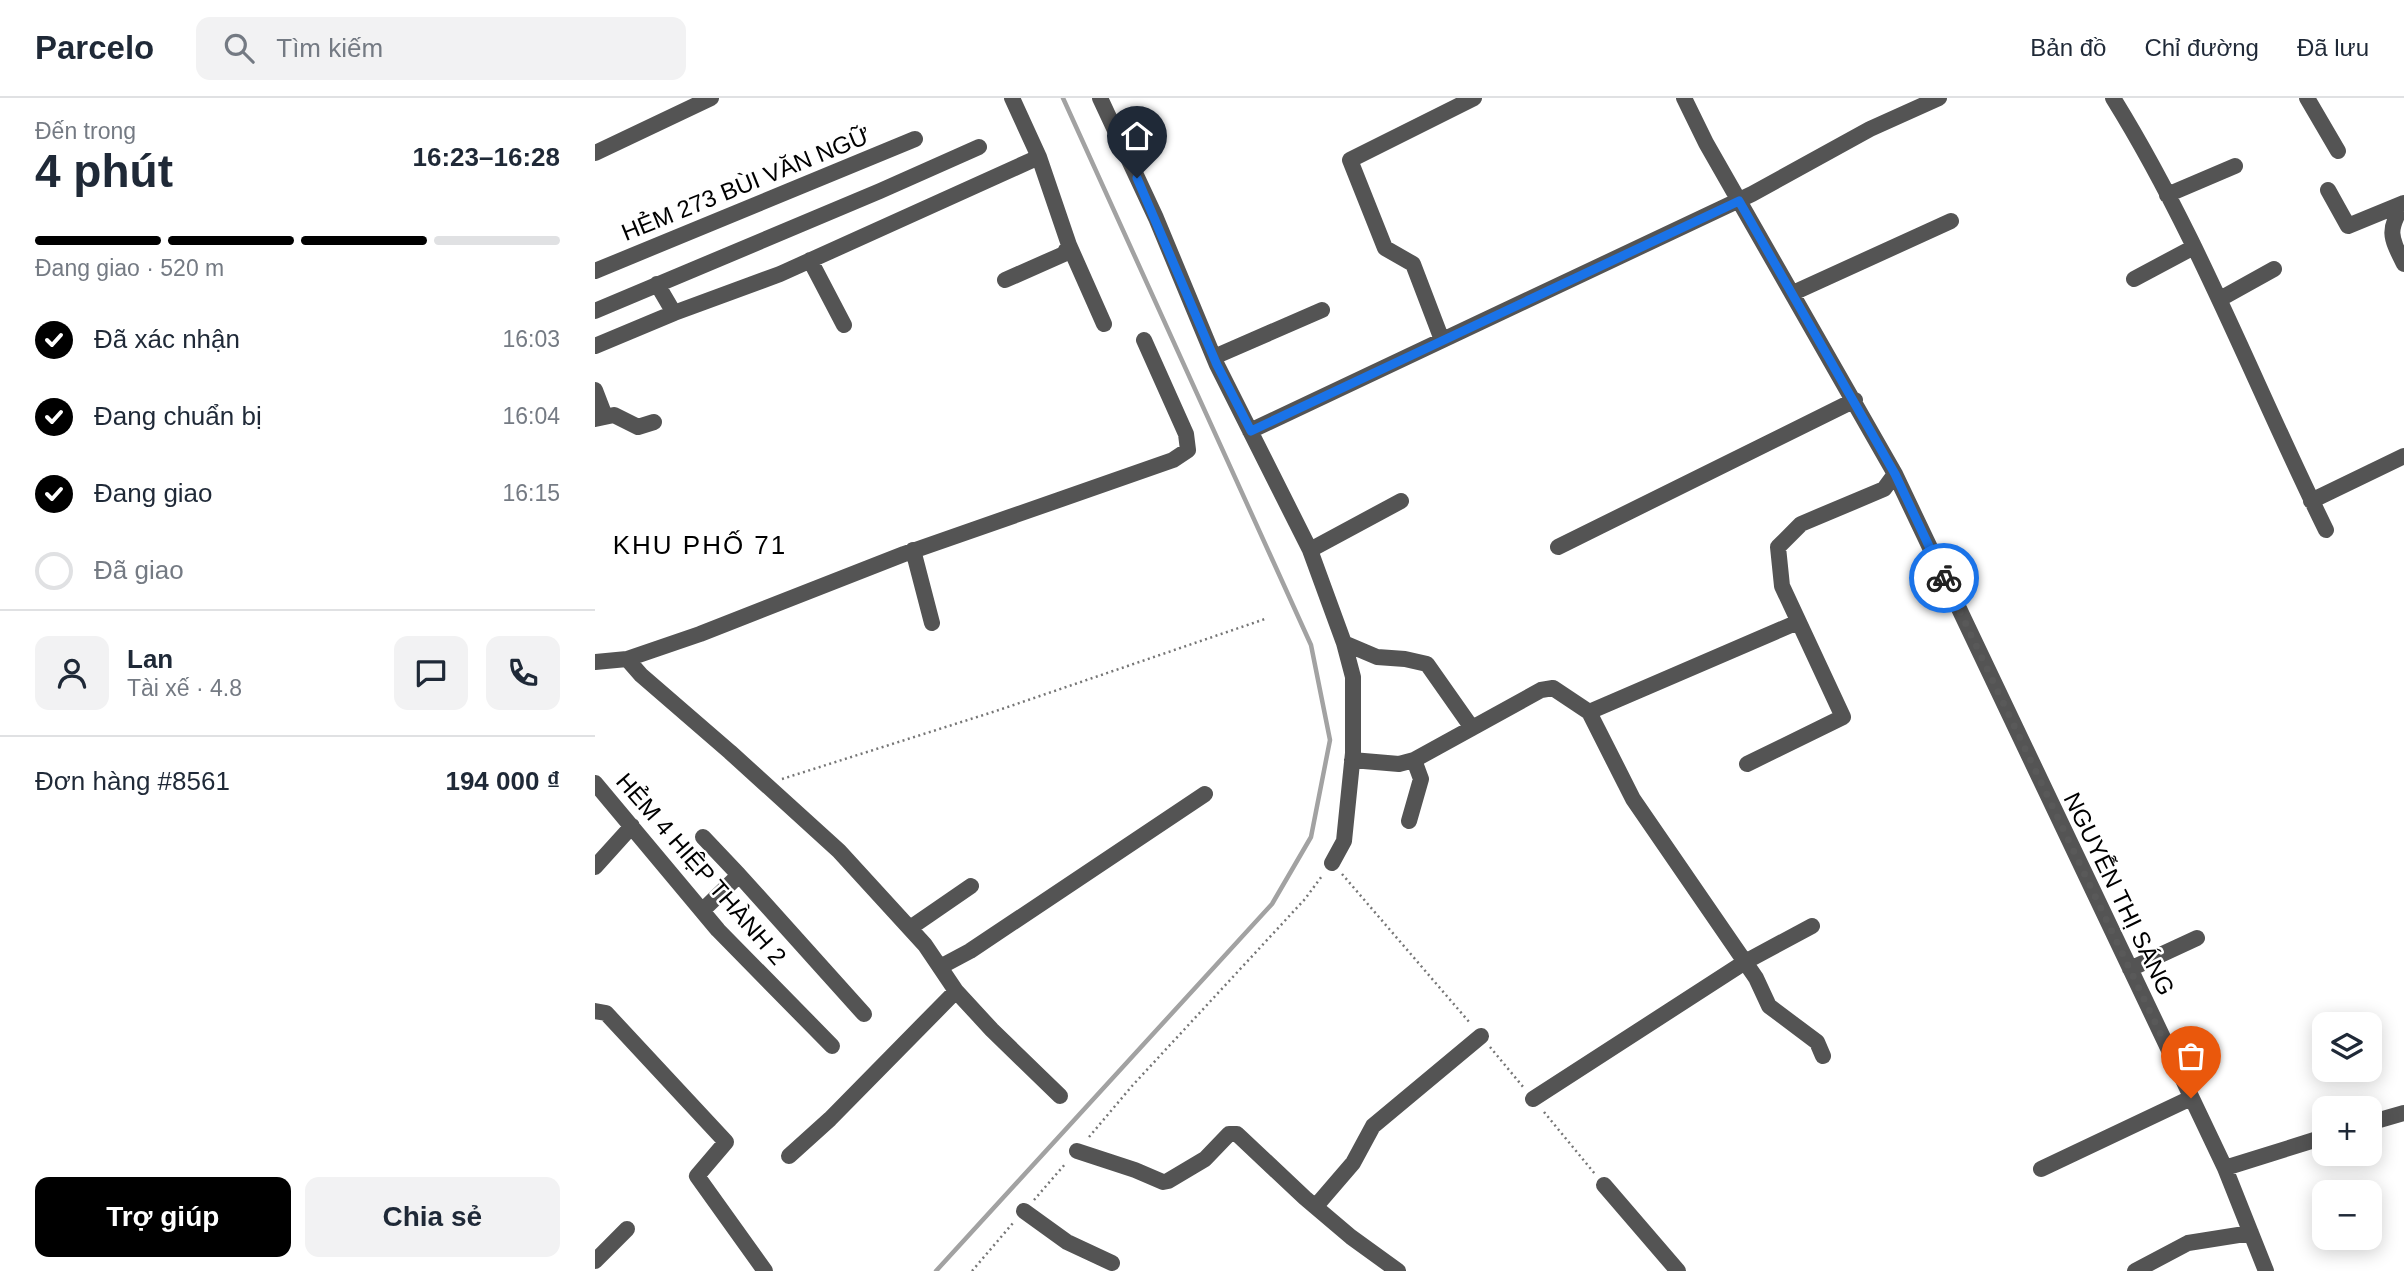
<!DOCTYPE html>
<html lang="vi">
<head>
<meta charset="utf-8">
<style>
	body { margin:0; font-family:Helvetica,sans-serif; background:#f2f2f3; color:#1f2937; height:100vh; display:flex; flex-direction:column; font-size:26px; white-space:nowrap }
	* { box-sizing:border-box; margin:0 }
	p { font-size:23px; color:#747a83 }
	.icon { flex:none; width:38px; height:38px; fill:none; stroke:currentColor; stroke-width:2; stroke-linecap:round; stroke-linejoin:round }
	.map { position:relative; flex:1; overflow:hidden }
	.details { display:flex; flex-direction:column; background:#fff; width:595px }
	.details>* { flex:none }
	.tools { position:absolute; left:1717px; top:914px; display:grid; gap:14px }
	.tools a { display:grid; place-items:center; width:70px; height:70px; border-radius:14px; background:#fff; box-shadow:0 4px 18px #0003; font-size:35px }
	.pin { position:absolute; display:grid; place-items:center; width:60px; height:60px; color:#fff; margin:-72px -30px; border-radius:50% 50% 50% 0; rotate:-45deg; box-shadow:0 0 7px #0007 }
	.pin .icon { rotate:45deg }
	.courier { position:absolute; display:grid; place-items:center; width:70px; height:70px; margin:-35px; border:5px solid #1a73e8; border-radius:50%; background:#fff; color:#222; box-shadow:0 2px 9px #0007 }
	.summary em { font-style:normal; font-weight:600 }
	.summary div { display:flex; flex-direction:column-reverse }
	.summary { display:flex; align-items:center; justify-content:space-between; height:119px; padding:0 35px }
	h1 { font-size:46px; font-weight:600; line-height:52px }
	.bar { display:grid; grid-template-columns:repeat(4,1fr); gap:10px 7px; align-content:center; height:84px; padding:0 35px }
	.bar i { height:9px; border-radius:5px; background:#e0e1e3 }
	.bar .selected { background:#000 }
	.bar p { grid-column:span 4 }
	.line { display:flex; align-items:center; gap:18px; padding:0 35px; border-top:2px solid #e0e1e3 }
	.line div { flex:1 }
	.round { display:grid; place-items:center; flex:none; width:74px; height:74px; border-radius:14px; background:#f2f2f3 }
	ol { padding:0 35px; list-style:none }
	li { display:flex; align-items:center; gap:21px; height:77px }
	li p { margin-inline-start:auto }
	li .icon { padding:7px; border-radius:50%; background:#000; color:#fff; stroke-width:4 }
	li:last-child { color:#747a83 }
	li i { width:38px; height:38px; border:4px solid #e0e1e3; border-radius:50% }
	.primary-button { display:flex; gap:14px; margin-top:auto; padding:14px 35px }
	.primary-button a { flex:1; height:80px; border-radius:14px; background:#000; color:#fff; font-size:28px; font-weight:600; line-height:80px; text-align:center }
	.primary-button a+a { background:#f2f2f3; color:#1f2937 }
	header { display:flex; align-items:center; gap:42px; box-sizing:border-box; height:98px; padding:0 35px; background:#fff; border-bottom:2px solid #e0e1e3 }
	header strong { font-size:33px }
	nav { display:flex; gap:38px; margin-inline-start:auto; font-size:24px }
	.search { width:490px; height:63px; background:#f2f2f3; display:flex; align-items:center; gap:18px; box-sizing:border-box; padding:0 24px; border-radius:14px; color:#747a83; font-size:26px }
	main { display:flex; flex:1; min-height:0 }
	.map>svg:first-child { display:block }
</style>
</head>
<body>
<header>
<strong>Parcelo</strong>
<div class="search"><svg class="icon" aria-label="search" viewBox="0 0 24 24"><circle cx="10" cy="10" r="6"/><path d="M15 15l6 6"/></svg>Tìm kiếm</div>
<nav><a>Bản đồ</a><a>Chỉ đường</a><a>Đã lưu</a></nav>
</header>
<main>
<section class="details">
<div class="summary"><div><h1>4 phút</h1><p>Đến trong</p></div><em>16:23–16:28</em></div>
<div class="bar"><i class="selected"></i><i class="selected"></i><i class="selected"></i><i></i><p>Đang giao · 520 m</p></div>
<ol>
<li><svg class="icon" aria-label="check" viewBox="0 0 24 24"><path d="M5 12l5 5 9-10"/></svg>Đã xác nhận<p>16:03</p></li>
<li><svg class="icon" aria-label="check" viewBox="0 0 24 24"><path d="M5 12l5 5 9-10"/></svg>Đang chuẩn bị<p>16:04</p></li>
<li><svg class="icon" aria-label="check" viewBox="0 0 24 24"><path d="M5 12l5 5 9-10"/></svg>Đang giao<p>16:15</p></li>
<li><i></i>Đã giao</li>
</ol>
<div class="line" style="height:126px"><a class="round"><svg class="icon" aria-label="person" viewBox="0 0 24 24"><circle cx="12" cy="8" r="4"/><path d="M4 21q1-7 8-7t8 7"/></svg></a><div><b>Lan</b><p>Tài xế · 4.8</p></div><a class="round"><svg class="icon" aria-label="chat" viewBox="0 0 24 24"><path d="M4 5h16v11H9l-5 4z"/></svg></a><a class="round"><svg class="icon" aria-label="phone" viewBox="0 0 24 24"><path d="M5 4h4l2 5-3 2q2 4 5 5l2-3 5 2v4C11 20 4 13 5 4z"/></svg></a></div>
<div class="line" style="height:91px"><div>Đơn hàng #8561</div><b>194 000 ₫</b></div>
<div class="primary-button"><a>Trợ giúp</a><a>Chia sẻ</a></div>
</section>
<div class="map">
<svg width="1809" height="1173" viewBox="0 0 1809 1173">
	<rect width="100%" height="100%" fill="#fff"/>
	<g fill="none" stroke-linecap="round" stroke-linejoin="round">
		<path stroke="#a2a2a2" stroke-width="4.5" d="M341 1173 677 806 716 739 735 642 716 547 468 0"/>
		<path stroke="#767676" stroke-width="2.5" stroke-dasharray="2 3.5" stroke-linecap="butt" d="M187 681 401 613 670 521
			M747 776 875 925
			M895 949 929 990
			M949 1014 1000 1076
			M494 1039 537 988 710 801 727 778
			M439 1102 471 1065
			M377 1173 418 1125"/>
		<path stroke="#545454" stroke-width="16" d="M417 0 444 59
			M505 0 561 120 622 267 715 452 749 545 758 579V655L749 743 737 765
			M1089 0 1111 45 1300 376 1630 1070 1671 1173
			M1518 0C1603 137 1660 288 1731 432
			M1712 0 1743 53
			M0 55 116 0
			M1733 92 1753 128 1809 105
			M1572 97 1640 68
			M1809 105C1792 133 1795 138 1809 166
			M474 147 509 226
			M215 162 249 227
			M0 173 320 41
			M1539 181 1599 149
			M1198 195 1356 123
			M1625 201 1679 171
			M0 213 285 93 384 49
			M79 215 185 176 444 59 474 147 469 156 410 182
			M847 242 818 166 790 150 755 62 879 0
			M0 248 79 215 62 186
			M619 259 727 212
			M0 292 10 318
			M0 321 19 317 43 329 59 324
			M655 333 1157 96 1275 31 1344 0
			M1716 403 1809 358
			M963 449 1260 302
			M318 452 337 525
			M715 452 806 403
			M1203 524 994 614 1038 701 1161 880 1174 908 1222 944 1228 958
			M749 545 782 559 810 561 832 566 877 630
			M32 561 105 536 309 456 578 362 593 352 591 336 549 242
			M0 564 32 561 46 577 135 654 244 753 330 847 361 893 397 932 465 998
			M757 662 804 666 819 662 946 592 958 590 994 614
			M1152 666 1248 619 1187 488 1183 449 1206 426 1289 391 1300 376
			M0 685 123 832 237 948
			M814 723 826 681 819 662
			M108 739 144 777
			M0 769 37 728
			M107 813 144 777 269 916
			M315 830 376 788
			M345 869 375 853 610 696
			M1535 871 1602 840
			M0 913 11 915 131 1044 102 1078 170 1173
			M938 1001 1150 864 1217 828
			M1774 1025 1809 1015
			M482 1053 540 1072 568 1084 573 1083 610 1061 634 1036H642L710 1100 756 1139 803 1173
			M194 1058 235 1021 361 893
			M1630 1070 1729 1039
			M1446 1071 1596 1000
			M1009 1087 1083 1173
			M721 1108 758 1065 778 1028 886 938
			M429 1113 472 1144 517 1165
			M0 1163 32 1131
			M1540 1173 1593 1145 1656 1135"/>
	</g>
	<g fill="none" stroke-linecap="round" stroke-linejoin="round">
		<path stroke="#595959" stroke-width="7" stroke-dasharray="0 12.6" d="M1349 480 1596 1000"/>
		<path stroke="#1a73e8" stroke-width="9" d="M542 80 622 267 656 333 1144 103 1300 376 1349 480"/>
	</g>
	<g text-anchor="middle" stroke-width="5" stroke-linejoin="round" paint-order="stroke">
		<g font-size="24" fill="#000" stroke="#fff">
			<text transform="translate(151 86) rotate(-22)" y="8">HẺM 273 BÙI VĂN NGỮ</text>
			<text transform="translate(106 771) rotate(49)" y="8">HẺM 4 HIỆP THÀNH 2</text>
			<text transform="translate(1524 796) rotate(64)" y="8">NGUYỄN THỊ SÁNG</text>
		</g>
		<g font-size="26" letter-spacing="2" fill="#000" stroke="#fff">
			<text x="105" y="456">KHU PHỐ 71</text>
		</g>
	</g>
</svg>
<div class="tools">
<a><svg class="icon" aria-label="layers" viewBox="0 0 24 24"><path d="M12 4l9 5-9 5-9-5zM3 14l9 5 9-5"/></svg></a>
<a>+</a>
<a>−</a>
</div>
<div class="pin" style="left:1596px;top:1000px;background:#ea580c"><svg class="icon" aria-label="bag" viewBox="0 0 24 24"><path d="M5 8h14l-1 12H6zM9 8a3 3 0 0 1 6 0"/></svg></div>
<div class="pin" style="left:542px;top:80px;background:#1f2937"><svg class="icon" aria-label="home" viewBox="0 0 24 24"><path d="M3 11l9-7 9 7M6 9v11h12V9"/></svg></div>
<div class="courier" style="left:1349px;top:480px"><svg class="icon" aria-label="bike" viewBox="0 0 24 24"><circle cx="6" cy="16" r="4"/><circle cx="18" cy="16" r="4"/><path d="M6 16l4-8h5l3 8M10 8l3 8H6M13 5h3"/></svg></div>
</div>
</main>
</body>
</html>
